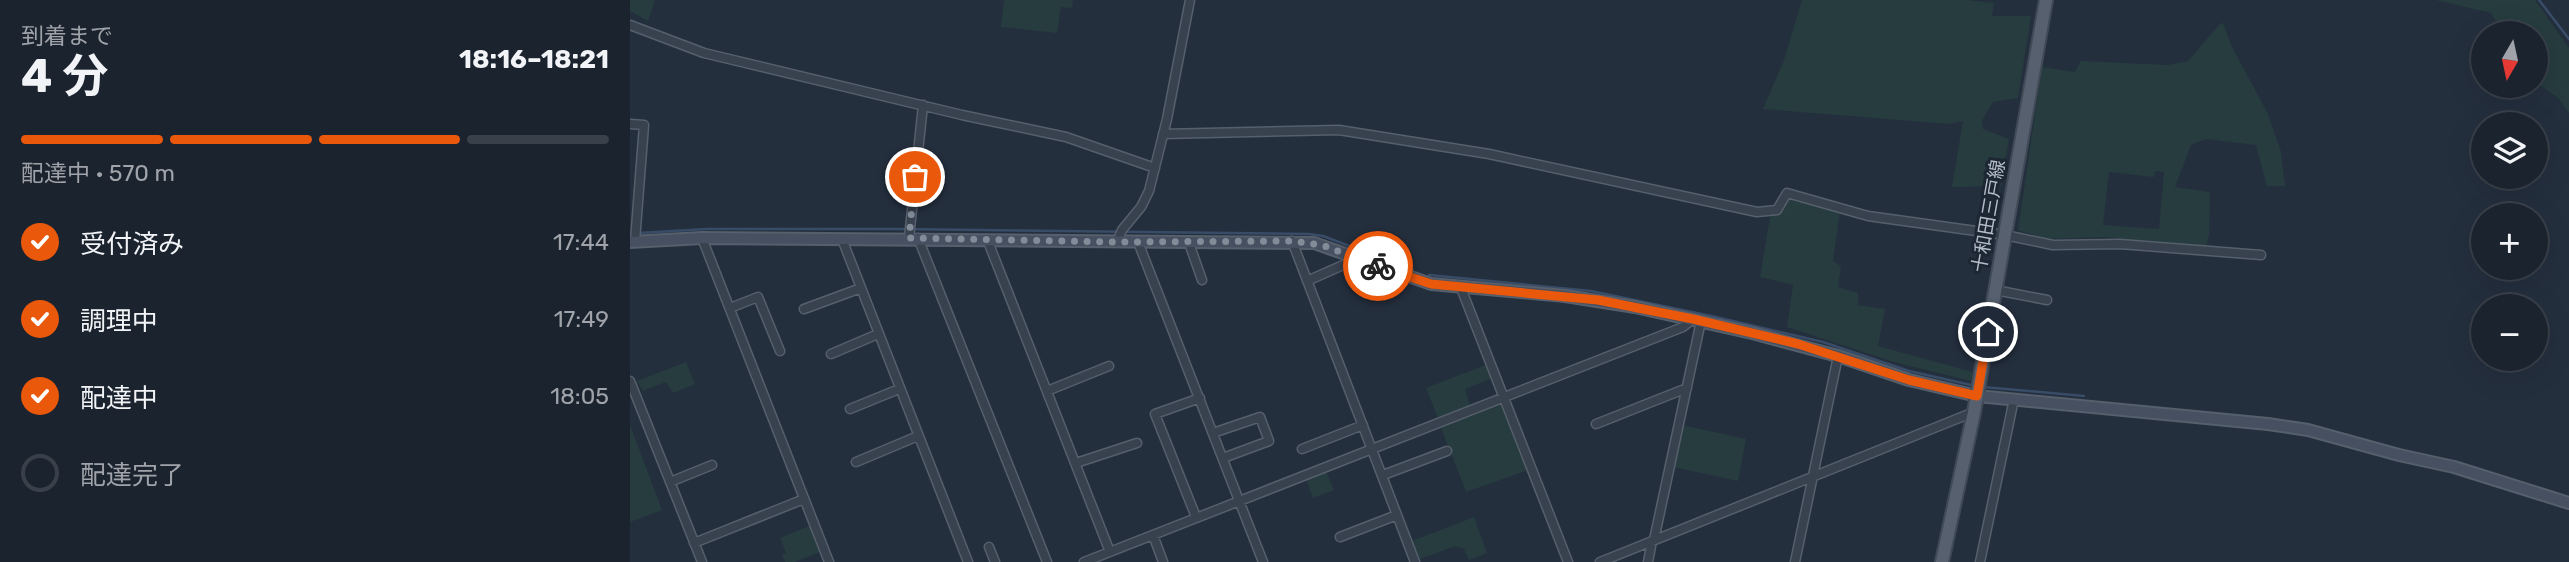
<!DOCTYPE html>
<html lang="ja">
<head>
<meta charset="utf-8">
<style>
	body { margin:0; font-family:Rubik,"Noto Sans JP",sans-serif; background:#242b36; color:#f1f3f6; height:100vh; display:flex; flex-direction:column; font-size:26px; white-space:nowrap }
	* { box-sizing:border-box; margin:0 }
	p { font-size:23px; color:#a0a4aa }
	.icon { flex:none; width:38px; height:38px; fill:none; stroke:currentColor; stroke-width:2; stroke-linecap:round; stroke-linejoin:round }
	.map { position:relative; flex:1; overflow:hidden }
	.details { display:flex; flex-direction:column; background:#1b232e; width:630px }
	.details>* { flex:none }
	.needle { width:46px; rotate:189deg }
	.controls { position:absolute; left:1841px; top:21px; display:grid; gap:14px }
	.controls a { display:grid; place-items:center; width:77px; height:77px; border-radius:50%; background:#1b232e; box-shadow:0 7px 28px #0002,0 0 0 2px #39404a; font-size:35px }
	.pin { position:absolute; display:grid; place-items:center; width:60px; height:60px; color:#fff; margin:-30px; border:4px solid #fff; border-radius:50%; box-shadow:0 2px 7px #0007 }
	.courier { position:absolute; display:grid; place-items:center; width:70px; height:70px; margin:-35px; border:5px solid #ea580c; border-radius:50%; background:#fff; color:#222; box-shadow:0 2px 9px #0007 }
	.summary em { font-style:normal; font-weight:700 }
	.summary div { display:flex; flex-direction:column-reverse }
	.summary { display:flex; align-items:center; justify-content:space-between; height:119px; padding:0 21px }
	h1 { font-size:46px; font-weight:700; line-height:52px }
	.bar { display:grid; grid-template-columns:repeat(4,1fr); gap:10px 7px; align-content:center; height:84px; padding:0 21px }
	.bar i { height:9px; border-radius:5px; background:#39404a }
	.bar .active { background:#ea580c }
	.bar p { grid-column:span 4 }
	ol { padding:0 21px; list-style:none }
	li { display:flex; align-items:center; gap:21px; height:77px }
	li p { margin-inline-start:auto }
	li .icon { padding:7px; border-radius:50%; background:#ea580c; color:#fff; stroke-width:4 }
	li:last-child { color:#a0a4aa }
	li i { width:38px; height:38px; border:4px solid #39404a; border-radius:50% }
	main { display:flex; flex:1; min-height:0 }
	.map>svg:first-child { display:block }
</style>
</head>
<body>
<main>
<section class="details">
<div class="summary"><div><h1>4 分</h1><p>到着まで</p></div><em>18:16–18:21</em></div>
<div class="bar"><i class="active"></i><i class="active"></i><i class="active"></i><i></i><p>配達中 · 570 m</p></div>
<ol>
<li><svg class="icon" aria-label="check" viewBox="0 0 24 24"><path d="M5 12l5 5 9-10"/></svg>受付済み<p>17:44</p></li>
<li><svg class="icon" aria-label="check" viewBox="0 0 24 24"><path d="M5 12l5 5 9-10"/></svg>調理中<p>17:49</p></li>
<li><svg class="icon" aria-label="check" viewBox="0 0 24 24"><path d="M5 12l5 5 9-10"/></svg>配達中<p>18:05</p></li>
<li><i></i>配達完了</li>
</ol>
</section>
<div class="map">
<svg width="1939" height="562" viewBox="0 0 1939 562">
	<rect width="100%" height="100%" fill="#242f3e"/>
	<path fill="#263c3f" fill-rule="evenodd" d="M0 0H25L18 21 0 11Z
		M374 0H443L442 8 431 7 427 33 371 27Z
		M1172 0H1337L1364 3 1362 16H1401L1388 98 1363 102 1352 120 1353 129 1379 139 1371 186 1322 187 1333 121 1319 124 1133 109 1154 60Z
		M1806 0H1905L1939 48V113L1928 98 1906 82V33H1873L1861 13Z
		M1593 23 1602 47 1638 114 1651 152 1655 186H1637L1626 145 1576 139 1561 145 1545 187 1580 192 1579 235 1576 247 1475 237 1416 239 1388 230 1412 67 1445 72 1451 61 1537 65 1558 61 1590 24ZM1525 171 1534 172 1529 229 1473 225 1479 172 1524 177Z
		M1157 197 1210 210 1203 261 1211 266 1208 287 1228 293V305L1255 309 1248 346 1343 372 1341 381 1264 362 1157 327 1163 285 1130 277 1140 217 1153 211Z
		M56 362 65 384 43 393 36 382 13 391 7 381Z
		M858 364 863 378 835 389 840 406 808 418 796 388Z
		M871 402 898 470 836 492 810 425Z
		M0 425 32 510 0 522Z
		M1052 425 1116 439 1108 481 1043 467Z
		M696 471 704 490 683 498 676 479Z
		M844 517 857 553 839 560 834 549 826 546 790 559 782 541Z
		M179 526 190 552 165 562H155L152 555 156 553 150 538Z"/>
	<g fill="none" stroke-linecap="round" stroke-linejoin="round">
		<path stroke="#394c67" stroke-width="2.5" d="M1909 0 1939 39
			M9 233 77 229H266L679 234 693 236 783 270
			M799 275 961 291 1086 317 1193 342 1279 371 1341 385
			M1353 387 1454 396"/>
		<g stroke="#565f6c" stroke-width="11">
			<path id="street" d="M0 25 74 53 332 115 436 137 525 168
				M0 124 14 125 5 241
				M533 134 709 130 859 154 1127 212 1147 210 1157 193 1238 216 1375 235 1423 245 1490 244 1631 255
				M72 238 199 562
				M279 238 293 105
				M288 238 417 562
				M212 239 338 562
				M357 239 480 552
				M662 241 785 562
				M487 242 492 230 511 207 519 191 537 119 560 0
				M508 242 633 562
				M559 243 572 280
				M677 281 729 258
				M831 288 938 562
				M1365 290 1417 300
				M100 308 128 297 150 351
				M174 309 231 288
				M201 354 248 334
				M0 381 72 562
				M417 391 479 366
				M220 409 269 389
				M966 424 1057 388
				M583 433 630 417 639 441 593 458
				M672 449 733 425
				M226 462 288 436
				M446 463 507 443
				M753 475 817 451
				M40 482 82 465
				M566 517 525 414 570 398
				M523 535 533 562
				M710 537 767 515
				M1024 540 1071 321
				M64 543 174 499
				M359 547 365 562
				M454 562 1053 327 1063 319
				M970 562 1344 412
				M1018 562 1022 541
				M1165 562 1208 356
				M1350 562 1384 399"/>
		</g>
		<g stroke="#565f6c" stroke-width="14">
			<path id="secondary" d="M0 242 72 238 684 243 801 284 935 296 1005 307 1122 333 1208 356 1279 380 1347 396 1638 424 1678 430 1769 455 1824 467 1939 503"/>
		</g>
		<g stroke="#414a57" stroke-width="16">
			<path id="primary" d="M1312 562 1344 412 1416 0"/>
		</g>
		<use href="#street" stroke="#38414e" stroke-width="8"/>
		<use href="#secondary" stroke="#465061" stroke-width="10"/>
		<use href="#primary" stroke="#56606e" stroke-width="12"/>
	</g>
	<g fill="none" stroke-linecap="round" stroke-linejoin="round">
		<path stroke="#828b98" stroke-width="7" stroke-dasharray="0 12.6" d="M285 177 279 238 487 242 662 241 692 245 748 266"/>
		<path stroke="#ea580c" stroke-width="9" d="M748 266 801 284 968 300 1063 319 1168 344 1279 380 1347 396 1358 332"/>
	</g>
	<g text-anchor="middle" stroke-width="6" stroke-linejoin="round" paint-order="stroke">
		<g font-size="19" fill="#b4bcc9" stroke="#1d2633">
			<text transform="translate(1358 216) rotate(-80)" y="7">十和田三戸線</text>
		</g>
	</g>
</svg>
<div class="controls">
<a><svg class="needle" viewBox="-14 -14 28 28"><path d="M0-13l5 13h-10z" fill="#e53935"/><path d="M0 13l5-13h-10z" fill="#a0a4aa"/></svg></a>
<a><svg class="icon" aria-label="layers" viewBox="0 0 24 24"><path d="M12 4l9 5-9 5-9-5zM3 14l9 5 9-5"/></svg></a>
<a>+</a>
<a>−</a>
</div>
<div class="pin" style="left:285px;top:177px;background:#ea580c"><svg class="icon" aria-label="bag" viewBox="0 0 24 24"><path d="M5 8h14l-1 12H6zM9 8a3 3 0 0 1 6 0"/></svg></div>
<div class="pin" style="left:1358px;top:332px;background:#1f2937"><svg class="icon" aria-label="home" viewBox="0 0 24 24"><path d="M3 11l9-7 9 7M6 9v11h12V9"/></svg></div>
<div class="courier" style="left:748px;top:266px"><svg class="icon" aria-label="bike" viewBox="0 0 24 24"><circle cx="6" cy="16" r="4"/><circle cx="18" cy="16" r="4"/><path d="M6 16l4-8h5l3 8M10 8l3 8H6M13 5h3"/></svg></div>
</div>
</main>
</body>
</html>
